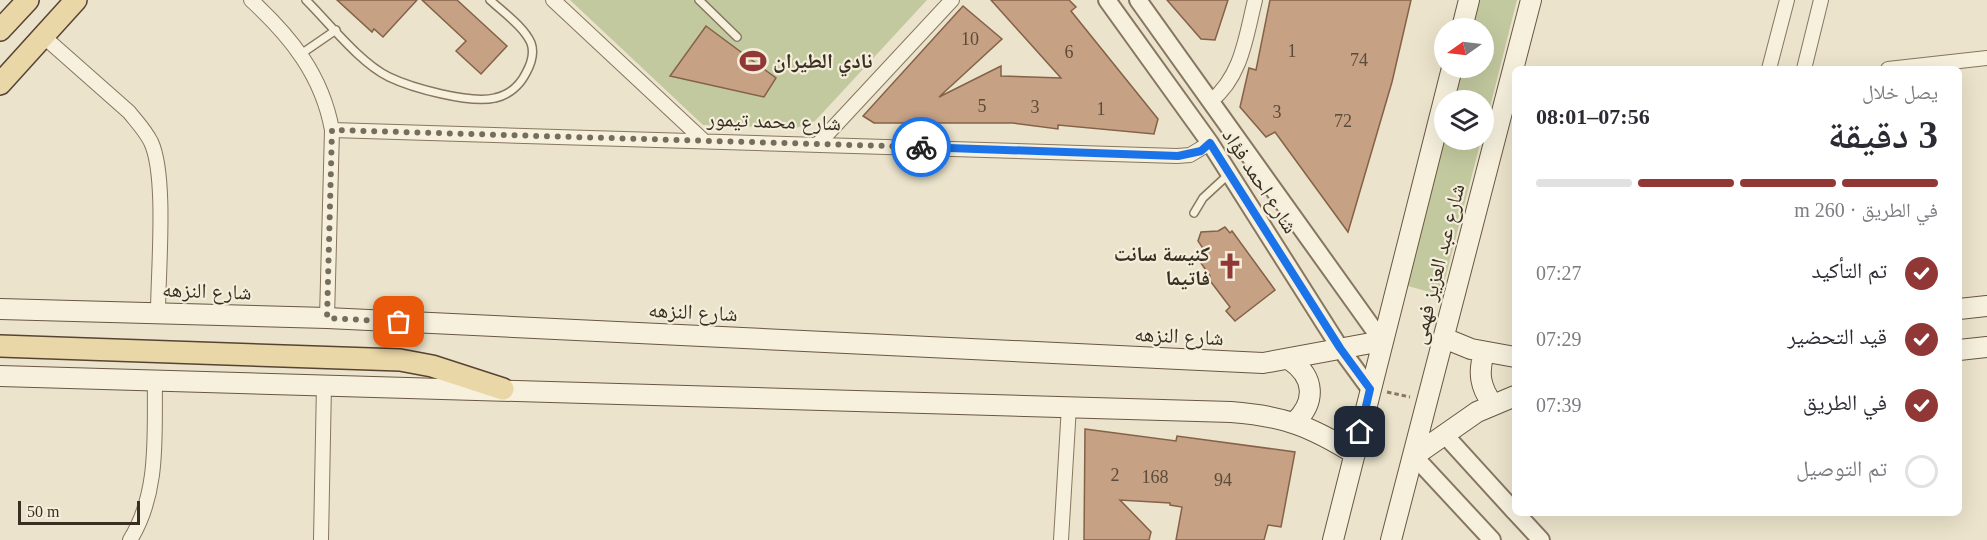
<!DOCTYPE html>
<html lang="ar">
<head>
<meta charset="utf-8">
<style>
	body { margin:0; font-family:"Times New Roman","Noto Naskh Arabic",serif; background:#f2f2f3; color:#2b2b33; direction:rtl; height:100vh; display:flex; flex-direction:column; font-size:22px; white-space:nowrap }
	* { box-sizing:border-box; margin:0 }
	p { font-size:20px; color:#7c7c81 }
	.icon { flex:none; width:33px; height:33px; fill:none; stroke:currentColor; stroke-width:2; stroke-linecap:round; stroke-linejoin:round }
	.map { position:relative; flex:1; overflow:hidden; direction:ltr }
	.drawer { position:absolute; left:1512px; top:66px; width:450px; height:450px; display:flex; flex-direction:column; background:#fff; border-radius:9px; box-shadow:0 6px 24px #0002; direction:rtl }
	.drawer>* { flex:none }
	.needle { width:39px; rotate:256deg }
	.buttons { position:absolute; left:1434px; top:18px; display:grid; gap:12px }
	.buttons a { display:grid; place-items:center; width:60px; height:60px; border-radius:50%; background:#fff; box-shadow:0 6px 24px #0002; font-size:30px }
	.scale { position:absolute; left:18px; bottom:15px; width:122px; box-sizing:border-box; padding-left:6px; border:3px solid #392e22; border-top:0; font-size:16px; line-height:21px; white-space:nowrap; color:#392e22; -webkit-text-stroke:4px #f3edda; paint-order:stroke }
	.pin { position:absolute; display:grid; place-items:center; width:51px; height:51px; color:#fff; margin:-26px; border-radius:12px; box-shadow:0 3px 9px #0006 }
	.courier { position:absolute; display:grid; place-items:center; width:60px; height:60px; margin:-30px; border:4px solid #1a73e8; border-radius:50%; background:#fff; color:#222; box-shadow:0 2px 8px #0007 }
	.headline em { font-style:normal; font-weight:600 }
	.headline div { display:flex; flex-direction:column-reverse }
	.headline { display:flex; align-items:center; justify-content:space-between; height:102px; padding:0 24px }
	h1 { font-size:39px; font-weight:600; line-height:45px }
	.bar { display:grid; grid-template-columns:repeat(4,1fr); gap:9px 6px; align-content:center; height:72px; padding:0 24px }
	.bar i { height:8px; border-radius:4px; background:#e1e1e2 }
	.bar .current { background:#913735 }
	.bar p { grid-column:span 4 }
	ol { padding:0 24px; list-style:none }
	li { display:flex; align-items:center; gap:18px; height:66px }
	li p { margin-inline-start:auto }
	li .icon { padding:6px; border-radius:50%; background:#913735; color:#fff; stroke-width:4 }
	li:last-child { color:#7c7c81 }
	li i { width:33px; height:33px; border:3px solid #e1e1e2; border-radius:50% }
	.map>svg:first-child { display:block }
</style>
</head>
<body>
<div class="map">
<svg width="1987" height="540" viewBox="0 0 1987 540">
	<rect width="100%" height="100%" fill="#ebe3cb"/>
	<path fill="#c3c99f" d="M570 0H927L815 121 796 128 703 125Z
		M1477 0H1517L1484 131V100H1451L1460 68H1484V28H1470Z
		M1444 127V140H1481L1441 295 1404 285Z"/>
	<path fill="#c6a184" stroke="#846248" stroke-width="1.5" d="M337 0H417L383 37 374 29 372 32Z
		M422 0H457L507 46 481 74 456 51 466 41Z
		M991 0H1069L1076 7 1071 11 1158 119 1154 134 1058 125V129L1013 123H874L863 116 963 6 1002 39 939 97 1001 66V76L1061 78Z
		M1167 0H1228L1215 40 1201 39Z
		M1270 0H1411L1392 82 1348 232 1275 132 1266 137 1240 107 1249 68 1256 70Z
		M706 26 776 78 764 97 670 76Z
		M1225 227 1230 233 1232 231 1275 290 1235 321 1226 311 1230 307 1208 278 1210 276 1196 256 1204 250 1198 241 1201 232 1218 231Z
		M1085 429 1176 441 1177 436 1295 452 1281 527 1268 525 1264 540H1176L1182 507 1170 505V503L1120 500 1151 532 1149 540H1084Z"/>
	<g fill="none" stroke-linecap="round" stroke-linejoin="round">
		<g stroke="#877660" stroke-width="10">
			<path id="service" d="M306 0C329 23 360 63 389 77 412 88 470 104 495 98 509 95 520 85 526 73 531 64 535 54 531 43 524 27 503 12 490 0
				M699 0 737 37
				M301 54 336 30
				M1194 213 1203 198 1229 174"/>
		</g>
		<g stroke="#877660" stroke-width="16">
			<path id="minor" d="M251 0C291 37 322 75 332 130L327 318
				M553 0 703 140
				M43 36 129 112C137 122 145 130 151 142 167 176 158 272 158 313
				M1769 69 1787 0
				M1804 69 1821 0
				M1888 69 1987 58
				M1211 101C1242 76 1246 36 1255 0
				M332 130 1177 156 1190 155 1210 143
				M818 144 952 0
				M130 540C160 492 154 434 155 380
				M321 540 324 384
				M1061 540 1069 406"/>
		</g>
		<g stroke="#877660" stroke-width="20">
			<path id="tertiary" d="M1107 0 1210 143 1340 348 1370 389
				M1138 0 1382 341
				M1444 434 1515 512
				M1414 456 1492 540
				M1516 513 1541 540"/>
		</g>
		<g stroke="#695743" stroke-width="22">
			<path id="secondary" d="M1462 28 1469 0
				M0 309 327 318 1263 363 1382 341
				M1959 309 1987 306
				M1444 338 1471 349 1515 357
				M1959 350 1987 347
				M1484 353C1478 372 1480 387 1492 403
				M1290 360C1315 377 1316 402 1295 422
				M0 376 1231 412C1284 416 1310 426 1355 454
				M1414 456 1477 412 1515 396
				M1333 540 1452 68
				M1391 540 1531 0"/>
		</g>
		<g stroke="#554434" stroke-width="24">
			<path id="primary" d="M0 30 28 0
				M0 84 76 0
				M0 346 400 360 432 366 503 389"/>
		</g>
		<path stroke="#877660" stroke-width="3" stroke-dasharray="4.5 3" stroke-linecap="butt" d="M1387 392 1410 397"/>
		<use href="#service" stroke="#f6f0dd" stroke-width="7"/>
		<use href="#minor" stroke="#f6f0dd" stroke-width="14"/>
		<use href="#tertiary" stroke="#f6f0dd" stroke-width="16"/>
		<use href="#secondary" stroke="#f6f0dd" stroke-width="20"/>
		<use href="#primary" stroke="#ead7a7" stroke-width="21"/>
	</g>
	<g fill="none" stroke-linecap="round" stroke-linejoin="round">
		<path stroke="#776d5d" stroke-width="6" stroke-dasharray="0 10.8" d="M399 322 327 318 332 130 921 147"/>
		<path stroke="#1a73e8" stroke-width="8" d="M921 147 1178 156 1201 151 1210 143 1340 348 1370 389 1360 432"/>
	</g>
	<defs>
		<g id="stadium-bare" transform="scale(2.07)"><path d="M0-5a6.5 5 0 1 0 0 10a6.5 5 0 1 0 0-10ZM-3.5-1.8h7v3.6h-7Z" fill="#913735" stroke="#f3edda" stroke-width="2.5" paint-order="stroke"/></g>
		<g id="church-bare" transform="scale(2.07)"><path d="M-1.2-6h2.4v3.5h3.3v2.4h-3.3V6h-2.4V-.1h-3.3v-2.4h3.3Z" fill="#913735" stroke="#f3edda" stroke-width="2.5" paint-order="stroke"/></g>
	</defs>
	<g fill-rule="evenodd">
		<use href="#stadium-bare" x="753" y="61"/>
		<use href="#church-bare" x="1230" y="266"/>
	</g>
	<g text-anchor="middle" stroke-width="4.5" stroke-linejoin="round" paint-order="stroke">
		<g font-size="18" fill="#5c4b3a">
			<text x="970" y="45">10</text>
			<text x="1292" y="57">1</text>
			<text x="1069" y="58">6</text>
			<text x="1359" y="66">74</text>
			<text x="982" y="112">5</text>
			<text x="1035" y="113">3</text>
			<text x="1101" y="115">1</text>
			<text x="1277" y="118">3</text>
			<text x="1343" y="127">72</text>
			<text x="1115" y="481">2</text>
			<text x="1155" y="483">168</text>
			<text x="1223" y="486">94</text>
		</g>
		<g font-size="21" font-weight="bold" fill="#392e22" stroke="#f3edda" text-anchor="start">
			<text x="773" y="68">نادي الطيران</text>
			<text x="1210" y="261" text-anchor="end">كنيسة سانت<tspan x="1210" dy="24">فاتيما</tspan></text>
		</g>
		<g font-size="21" fill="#392e22" stroke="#f3edda">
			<text transform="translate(774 121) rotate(2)" y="7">شارع محمد تيمور</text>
			<text transform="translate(1260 181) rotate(57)" y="7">شارع احمد فؤاد</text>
			<text transform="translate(1438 264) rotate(-76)" y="7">شارع عبد العزيز فهمى</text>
			<text transform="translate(207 291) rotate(2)" y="7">شارع النزهه</text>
			<text transform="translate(693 312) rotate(3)" y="7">شارع النزهه</text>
			<text transform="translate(1179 336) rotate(3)" y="7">شارع النزهه</text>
		</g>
	</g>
</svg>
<div class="buttons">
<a><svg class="needle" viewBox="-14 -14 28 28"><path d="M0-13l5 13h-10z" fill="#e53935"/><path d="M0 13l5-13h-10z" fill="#7c7c81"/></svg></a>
<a><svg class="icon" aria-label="layers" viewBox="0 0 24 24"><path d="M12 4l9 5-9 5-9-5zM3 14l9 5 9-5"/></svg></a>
</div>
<div class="scale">50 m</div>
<div class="pin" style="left:399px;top:322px;background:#ea580c"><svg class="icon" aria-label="bag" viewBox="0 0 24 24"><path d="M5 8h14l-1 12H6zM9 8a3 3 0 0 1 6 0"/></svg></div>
<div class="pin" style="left:1360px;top:432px;background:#1f2937"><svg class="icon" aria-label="home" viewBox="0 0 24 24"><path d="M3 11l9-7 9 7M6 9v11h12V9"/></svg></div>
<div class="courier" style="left:921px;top:147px"><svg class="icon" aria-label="bike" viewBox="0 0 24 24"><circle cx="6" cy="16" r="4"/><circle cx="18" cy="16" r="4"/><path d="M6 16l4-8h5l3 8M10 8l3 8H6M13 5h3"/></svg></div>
<section class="drawer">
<div class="headline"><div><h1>3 دقيقة</h1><p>يصل خلال</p></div><em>07:56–08:01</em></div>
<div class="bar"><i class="current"></i><i class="current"></i><i class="current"></i><i></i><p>في الطريق · 260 m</p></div>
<ol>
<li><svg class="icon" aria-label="check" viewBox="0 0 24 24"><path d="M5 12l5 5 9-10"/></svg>تم التأكيد<p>07:27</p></li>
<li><svg class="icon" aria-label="check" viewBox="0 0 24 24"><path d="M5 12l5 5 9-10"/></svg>قيد التحضير<p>07:29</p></li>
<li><svg class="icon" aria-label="check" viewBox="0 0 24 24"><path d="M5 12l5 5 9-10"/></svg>في الطريق<p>07:39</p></li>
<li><i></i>تم التوصيل</li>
</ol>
</section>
</div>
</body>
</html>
